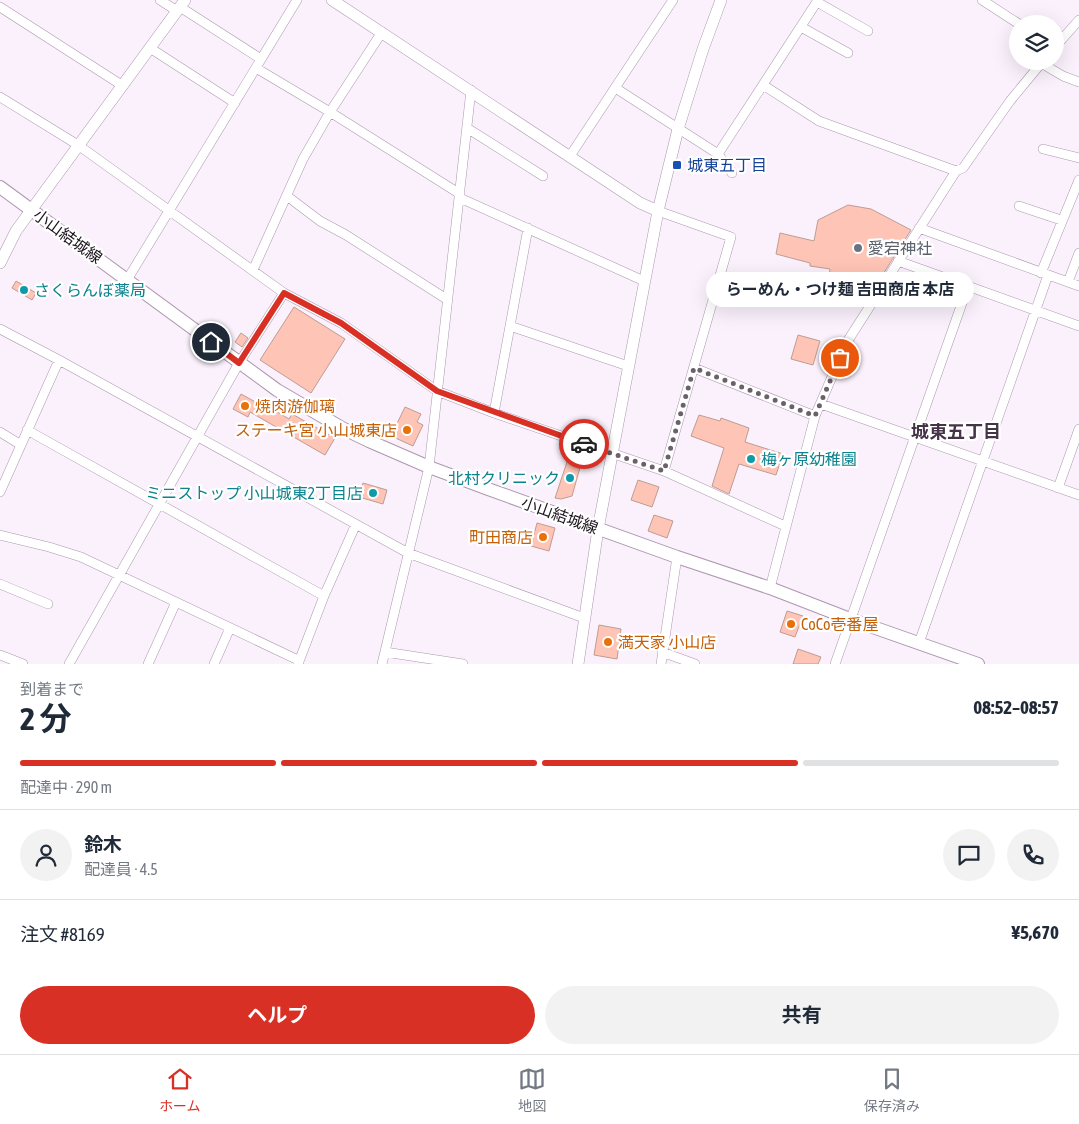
<!DOCTYPE html>
<html lang="ja">
<head>
<meta charset="utf-8">
<style>
	body { margin:0; font-family:"Asap Condensed","Noto Sans JP",sans-serif; background:#f2f2f3; color:#1f2937; height:100vh; display:flex; flex-direction:column; font-size:19px; white-space:nowrap }
	* { box-sizing:border-box; margin:0 }
	p { font-size:16px; color:#747a83 }
	.icon { flex:none; width:28px; height:28px; fill:none; stroke:currentColor; stroke-width:2; stroke-linecap:round; stroke-linejoin:round }
	.map { position:relative; height:664px; overflow:hidden }
	.details { display:flex; flex-direction:column; background:#fff; flex:1 }
	.details>* { flex:none }
	.fabs { position:absolute; left:1009px; top:15px; display:grid; gap:10px }
	.fabs a { display:grid; place-items:center; width:55px; height:55px; border-radius:50%; background:#fff; box-shadow:0 5px 20px #0002; font-size:25px }
	.pin { position:absolute; display:grid; place-items:center; width:42px; height:42px; color:#fff; margin:-21px; border:2px solid #fff; border-radius:50%; box-shadow:0 1px 5px #0007 }
	.courier { position:absolute; display:grid; place-items:center; width:50px; height:50px; margin:-25px; border:4px solid #d93025; border-radius:50%; background:#fff; color:#222; box-shadow:0 1px 6px #0007 }
	.bubble { position:absolute; height:35px; border-radius:18px; background:#fff; box-shadow:0 5px 20px #0002; font-size:16px; font-weight:700; line-height:35px; text-align:center }
	.headline em { font-style:normal; font-weight:700 }
	.headline div { display:flex; flex-direction:column-reverse }
	.headline { display:flex; align-items:center; justify-content:space-between; height:85px; padding:0 20px }
	h1 { font-size:32px; font-weight:700; line-height:38px }
	.bar { display:grid; grid-template-columns:repeat(4,1fr); gap:8px 5px; align-content:center; height:60px; padding:0 20px }
	.bar i { height:6px; border-radius:4px; background:#e0e1e3 }
	.bar .selected { background:#d93025 }
	.bar p { grid-column:span 4 }
	.line { display:flex; align-items:center; gap:12px; padding:0 20px; border-top:1px solid #e0e1e3 }
	.line div { flex:1 }
	.round { display:grid; place-items:center; flex:none; width:52px; height:52px; border-radius:26px; background:#f2f2f3 }
	.button { display:flex; gap:10px; margin-top:auto; padding:10px 20px }
	.button a { flex:1; height:58px; border-radius:30px; background:#d93025; color:#fff; font-size:20px; font-weight:700; line-height:58px; text-align:center }
	.button a+a { background:#f2f2f3; color:#1f2937 }
	.menu { display:flex; justify-content:space-around; align-items:center; height:70px; border-top:1px solid #e0e1e3; background:#fff; font-size:14px; color:#747a83 }
	.menu a { display:grid; justify-items:center; gap:2px }
	.menu .selected { color:#d93025 }
	.map>svg:first-child { display:block }
</style>
</head>
<body>
<div class="map">
<svg width="1079" height="664" viewBox="0 0 1079 664">
	<rect width="100%" height="100%" fill="#faf1fc"/>
	<path fill="#fec5b6" stroke="#bf9c93" d="M848 205 871 209 911 230 871 293 829 279 830 269 810 266V263L776 254 780 233 814 241 818 220Z
		M16 281 36 293 32 300 12 288Z
		M294 307 345 339 311 393 260 360Z
		M241 333 248 338 242 347 235 342Z
		M798 335 820 341 813 365 791 359Z
		M241 394 259 404 261 402 289 419 292 414 335 438 325 455 250 412 248 417 233 409Z
		M405 407 421 414 417 422 423 425 413 446 391 436Z
		M699 415 720 421 721 418 749 428 745 442 783 454 776 475 739 464 729 494 712 486 724 448 691 436Z
		M568 459 581 464 572 496 561 499 555 498Z
		M638 480 659 487 652 507 631 500Z
		M363 483 387 490 383 504 359 497Z
		M654 515 673 521 667 538 648 531Z
		M537 523 555 528 549 551 531 546Z
		M787 611 803 616 795 637 780 632Z
		M599 625 621 629 617 659 594 655Z
		M798 649 821 657 818 664H793Z"/>
	<g fill="none" stroke-linecap="round" stroke-linejoin="round">
		<g stroke="#ad97b0" stroke-width="10">
			<path id="minor" d="M160 0 177 11
				M982 0 1019 24
				M817 2 868 31
				M0 7 123 86
				M180 7 261 59
				M801 27 848 53
				M1055 47 1079 20
				M150 48 235 103
				M1041 63 1063 76 1079 82
				M256 68 330 112 460 194
				M763 85 819 121 956 171
				M617 89 718 154 818 0
				M0 97 78 145 284 293 341 323 437 391 494 413 664 471 785 526
				M467 128 543 176
				M1043 149 1079 158
				M718 154 732 173
				M570 156 673 0
				M287 196 320 221 346 235 448 300
				M460 198 644 281
				M1019 206 1061 220
				M658 211 731 237 664 471
				M919 228 1079 286
				M898 261 1079 326
				M253 270 303 159 330 112 382 32
				M1041 273 1079 180
				M127 280 297 0
				M1068 282 1079 253
				M510 326 628 366
				M0 329 59 360 408 553 584 618
				M694 368 815 416
				M821 404 1079 495
				M494 413 528 228
				M27 430 324 596
				M0 432 21 445
				M1058 488 1079 429
				M0 492 59 360
				M0 535 49 547 81 557 298 660
				M0 584 48 604
				M770 588 815 416 847 342 956 171 963 168 1010 101 1043 61
				M919 643 1048 275
				M385 652 463 664
				M662 652 695 664
				M0 655 23 664
				M69 664 239 363 284 293
				M148 664 176 602
				M214 664 230 628
				M298 664 324 596 356 524
				M382 664 429 467 471 90
				M661 664 677 557
				M835 664 968 286"/>
		</g>
		<g stroke="#ad97b0" stroke-width="12">
			<path id="tertiary" d="M332 0 640 203 658 211
				M0 263 16 231 32 209 185 0
				M578 664 598 529 658 211 678 129 703 49 721 0"/>
		</g>
		<g stroke="#ad97b0" stroke-width="14">
			<path id="secondary" d="M0 187 277 390 342 428 369 441 429 467 488 489 677 557 770 588 850 619 978 664"/>
		</g>
		<use href="#minor" stroke="#fff" stroke-width="9"/>
		<use href="#tertiary" stroke="#fff" stroke-width="11"/>
		<use href="#secondary" stroke="#fff" stroke-width="12"/>
	</g>
	<g fill="none" stroke-linecap="round" stroke-linejoin="round">
		<path stroke="#6a616b" stroke-width="5" stroke-dasharray="0 9" d="M584 444 664 471 694 368 815 416 840 358"/>
		<path stroke="#d93025" stroke-width="6" d="M211 342 239 363 284 293 341 323 437 391 584 444"/>
	</g>
	<rect fill="#1a4fb4" stroke="#fff" stroke-width="2" x="672" y="160" width="10" height="10" rx="2.5"/>
	<circle fill="#6b7280" stroke="#fff" stroke-width="2" cx="858" cy="248" r="5"/>
	<g fill="#0f9aa8" stroke="#fff" stroke-width="2">
		<circle cx="24" cy="290" r="5"/>
		<circle cx="751" cy="459" r="5"/>
		<circle cx="570" cy="478" r="5"/>
		<circle cx="373" cy="493" r="5"/>
	</g>
	<g fill="#e8710a" stroke="#fff" stroke-width="2">
		<circle cx="245" cy="406" r="5"/>
		<circle cx="407" cy="430" r="5"/>
		<circle cx="543" cy="537" r="5"/>
		<circle cx="791" cy="624" r="5"/>
		<circle cx="608" cy="642" r="5"/>
	</g>
	<g text-anchor="middle" stroke-width="4.5" stroke-linejoin="round" paint-order="stroke">
		<g font-size="16" fill="#164399" stroke="#fff" text-anchor="start">
			<text x="687" y="171">城東五丁目</text>
		</g>
		<g font-size="16" fill="#1c141d" stroke="#fff">
			<text transform="translate(68 236) rotate(36)" y="6">小山結城線</text>
			<text transform="translate(560 515) rotate(20)" y="6">小山結城線</text>
		</g>
		<g font-size="16" fill="#5b616d" stroke="#fff" text-anchor="start">
			<text x="868" y="254">愛宕神社</text>
		</g>
		<g font-size="16" fill="#0d838f" stroke="#fff" text-anchor="start">
			<text x="34" y="296">さくらんぼ薬局</text>
			<text x="761" y="465">梅ヶ原幼稚園</text>
			<text x="560" y="484" text-anchor="end">北村クリニック</text>
			<text x="363" y="499" text-anchor="end">ミニストップ 小山城東2丁目店</text>
		</g>
		<g font-size="16" fill="#c56008" stroke="#fff" text-anchor="start">
			<text x="255" y="412">焼肉游伽璃</text>
			<text x="397" y="436" text-anchor="end">ステーキ宮 小山城東店</text>
			<text x="533" y="543" text-anchor="end">町田商店</text>
			<text x="801" y="630">CoCo壱番屋</text>
			<text x="618" y="648">満天家 小山店</text>
		</g>
		<g font-size="18" font-weight="bold" fill="#453348" stroke="#fff">
			<text x="956" y="438">城東五丁目</text>
		</g>
	</g>
</svg>
<div class="fabs">
<a><svg class="icon" aria-label="layers" viewBox="0 0 24 24"><path d="M12 4l9 5-9 5-9-5zM3 14l9 5 9-5"/></svg></a>
</div>
<div class="pin" style="left:840px;top:358px;background:#ea580c"><svg class="icon" aria-label="bag" viewBox="0 0 24 24"><path d="M5 8h14l-1 12H6zM9 8a3 3 0 0 1 6 0"/></svg></div>
<div class="pin" style="left:211px;top:342px;background:#1f2937"><svg class="icon" aria-label="home" viewBox="0 0 24 24"><path d="M3 11l9-7 9 7M6 9v11h12V9"/></svg></div>
<div class="courier" style="left:584px;top:444px"><svg class="icon" aria-label="car" viewBox="0 0 24 24"><path d="M5 17H2v-5l4-1 3-4h7l3 4 3 1v5h-3M9 17h6M6 11h13"/><circle cx="7" cy="17" r="2"/><circle cx="17" cy="17" r="2"/></svg></div>
<div class="bubble" style="left:706px;top:272px;width:268px">らーめん・つけ麺 吉田商店 本店</div>
</div>
<section class="details">
<div class="headline"><div><h1>2 分</h1><p>到着まで</p></div><em>08:52–08:57</em></div>
<div class="bar"><i class="selected"></i><i class="selected"></i><i class="selected"></i><i></i><p>配達中 · 290 m</p></div>
<div class="line" style="height:90px"><a class="round"><svg class="icon" aria-label="person" viewBox="0 0 24 24"><circle cx="12" cy="8" r="4"/><path d="M4 21q1-7 8-7t8 7"/></svg></a><div><b>鈴木</b><p>配達員 · 4.5</p></div><a class="round"><svg class="icon" aria-label="chat" viewBox="0 0 24 24"><path d="M4 5h16v11H9l-5 4z"/></svg></a><a class="round"><svg class="icon" aria-label="phone" viewBox="0 0 24 24"><path d="M5 4h4l2 5-3 2q2 4 5 5l2-3 5 2v4C11 20 4 13 5 4z"/></svg></a></div>
<div class="line" style="height:65px"><div>注文 #8169</div><b>¥5,670</b></div>
<div class="button"><a>ヘルプ</a><a>共有</a></div>
</section>
<nav class="menu">
<a class="selected"><svg class="icon" aria-label="home" viewBox="0 0 24 24"><path d="M3 11l9-7 9 7M6 9v11h12V9"/></svg>ホーム</a>
<a><svg class="icon" aria-label="map" viewBox="0 0 24 24"><path d="M3 6l6-2 6 2 6-2v14l-6 2-6-2-6 2zM9 4v14M15 6v14"/></svg>地図</a>
<a><svg class="icon" aria-label="saved" viewBox="0 0 24 24"><path d="M7 4h10v16l-5-4-5 4z"/></svg>保存済み</a>
</nav>
</body>
</html>
